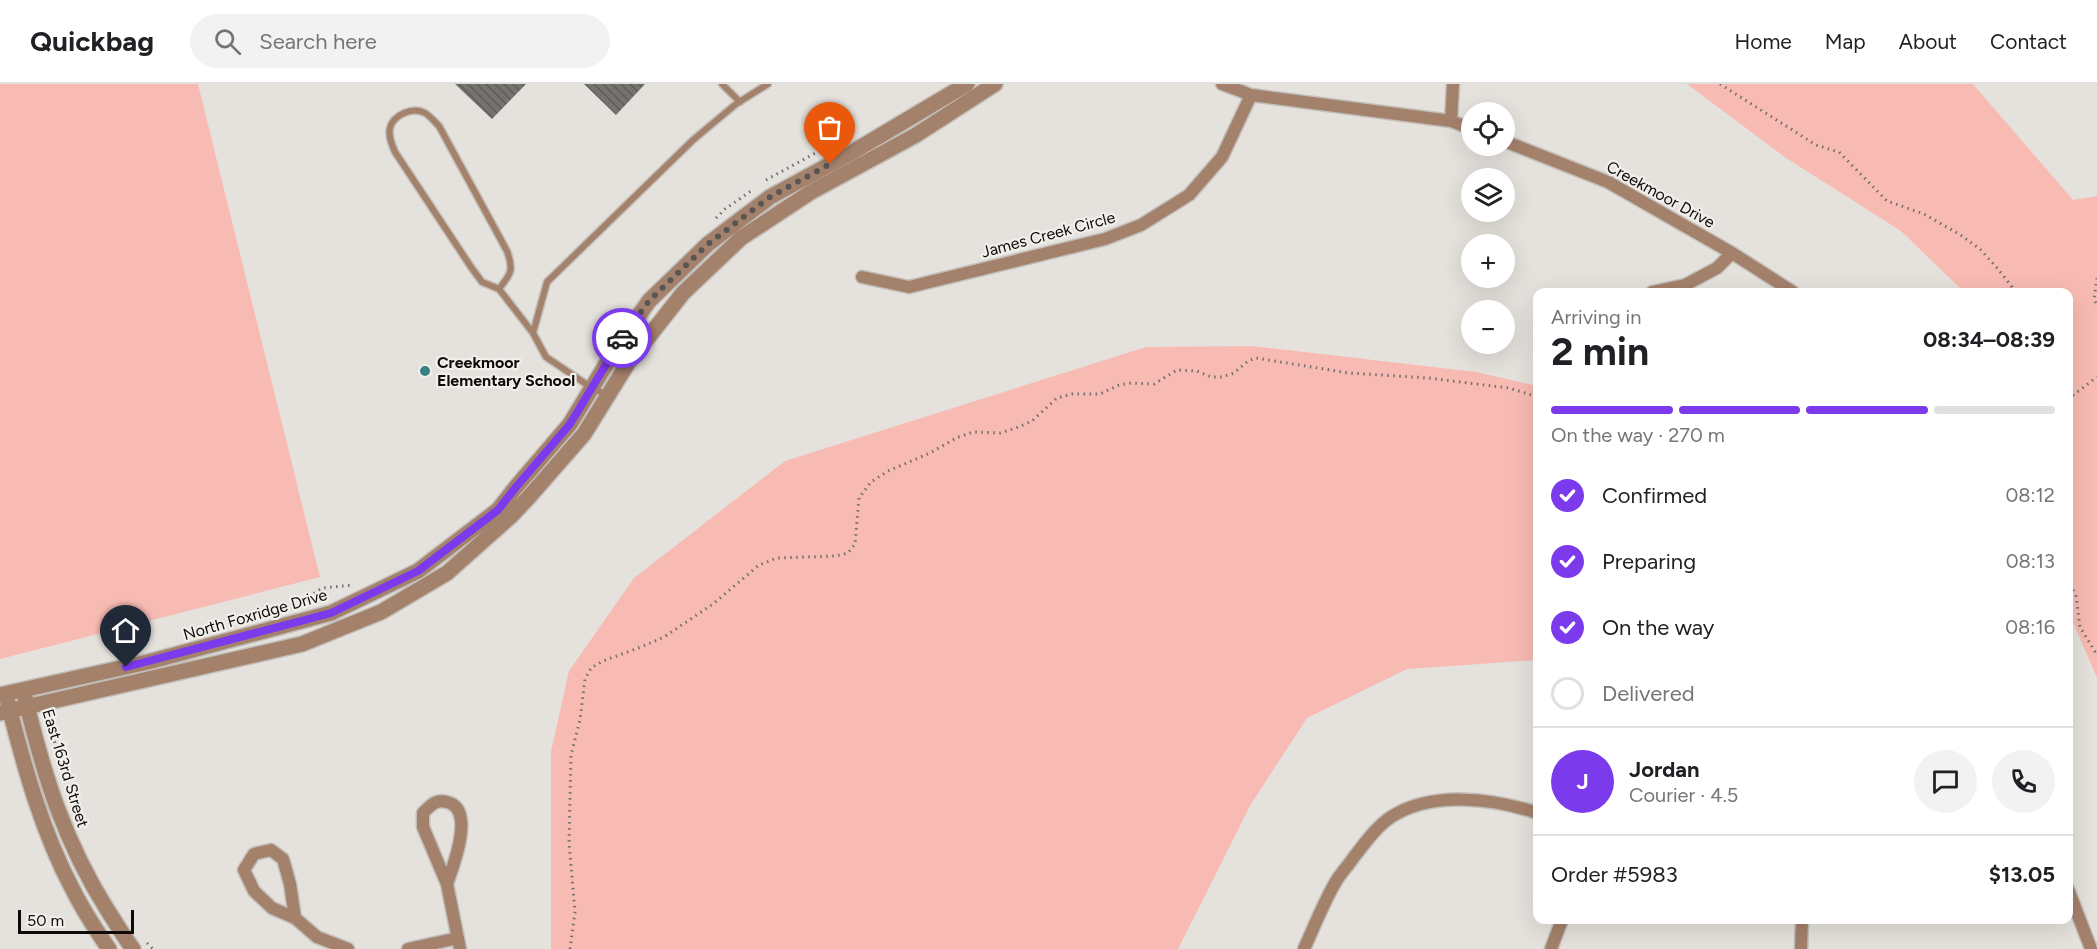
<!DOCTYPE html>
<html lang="en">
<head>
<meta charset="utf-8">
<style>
	body { margin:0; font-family:Figtree,sans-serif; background:#f2f2f2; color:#202124; height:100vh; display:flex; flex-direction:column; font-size:22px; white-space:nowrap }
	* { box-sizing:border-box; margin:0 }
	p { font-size:20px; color:#757577 }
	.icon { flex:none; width:33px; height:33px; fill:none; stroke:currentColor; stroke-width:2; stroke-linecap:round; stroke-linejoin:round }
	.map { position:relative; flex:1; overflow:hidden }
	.panel { position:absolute; left:1533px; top:204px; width:540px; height:636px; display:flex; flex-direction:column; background:#fff; border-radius:12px; box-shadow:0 6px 24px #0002 }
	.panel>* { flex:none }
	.controls { position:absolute; left:1461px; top:18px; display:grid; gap:12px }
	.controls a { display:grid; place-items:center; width:54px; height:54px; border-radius:50%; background:#fff; box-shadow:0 6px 24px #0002; font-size:30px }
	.scale { position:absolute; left:18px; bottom:15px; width:116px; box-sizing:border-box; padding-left:6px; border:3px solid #0c0b0a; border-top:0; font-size:16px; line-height:21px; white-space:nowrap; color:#0c0b0a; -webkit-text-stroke:4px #f2eeea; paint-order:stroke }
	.pin { position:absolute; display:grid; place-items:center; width:51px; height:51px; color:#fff; margin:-62px -26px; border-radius:50% 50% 50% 0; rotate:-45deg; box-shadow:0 0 6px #0007 }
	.pin .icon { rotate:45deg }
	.courier { position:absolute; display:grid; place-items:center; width:60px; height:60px; margin:-30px; border:4px solid #7c3aed; border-radius:50%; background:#fff; color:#222; box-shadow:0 2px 8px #0007 }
	.overview em { font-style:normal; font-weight:700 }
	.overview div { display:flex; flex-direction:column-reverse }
	.overview { display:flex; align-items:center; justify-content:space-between; height:102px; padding:0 18px }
	h1 { font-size:39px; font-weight:700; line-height:45px }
	.bar { display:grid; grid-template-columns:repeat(4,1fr); gap:9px 6px; align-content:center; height:72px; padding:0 18px }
	.bar i { height:8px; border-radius:4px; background:#e0e0e0 }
	.bar .current { background:#7c3aed }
	.bar p { grid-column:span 4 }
	.line { display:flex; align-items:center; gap:15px; padding:0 18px; border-top:2px solid #e0e0e0 }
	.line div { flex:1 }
	.round { display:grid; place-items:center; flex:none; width:63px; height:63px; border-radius:32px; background:#f2f2f2 }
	ol { padding:0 18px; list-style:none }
	li { display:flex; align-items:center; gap:18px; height:66px }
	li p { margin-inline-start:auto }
	li .icon { padding:6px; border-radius:50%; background:#7c3aed; color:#fff; stroke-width:4 }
	li:last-child { color:#757577 }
	li i { width:33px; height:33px; border:3px solid #e0e0e0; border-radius:50% }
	header { display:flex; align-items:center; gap:36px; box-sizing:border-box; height:84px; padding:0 30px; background:#fff; border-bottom:2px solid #e0e0e0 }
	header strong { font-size:28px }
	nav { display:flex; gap:33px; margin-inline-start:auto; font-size:21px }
	.search { width:420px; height:54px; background:#f2f2f2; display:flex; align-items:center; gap:15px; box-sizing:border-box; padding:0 21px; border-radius:33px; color:#757577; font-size:22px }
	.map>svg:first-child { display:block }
</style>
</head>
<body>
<header>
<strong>Quickbag</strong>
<div class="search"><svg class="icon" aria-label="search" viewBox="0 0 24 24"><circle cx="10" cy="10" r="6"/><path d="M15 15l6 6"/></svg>Search here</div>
<nav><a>Home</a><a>Map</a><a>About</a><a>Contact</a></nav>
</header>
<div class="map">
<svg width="2097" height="865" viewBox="0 0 2097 865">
	<defs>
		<pattern id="building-back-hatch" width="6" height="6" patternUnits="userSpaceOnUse" patternTransform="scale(1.5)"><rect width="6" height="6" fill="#74736e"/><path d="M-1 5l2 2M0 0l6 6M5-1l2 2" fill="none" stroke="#5e5d59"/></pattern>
	</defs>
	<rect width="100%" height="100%" fill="#e5e1dc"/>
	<path fill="#f8bbb3" d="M0 0H198L320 493 0 575Z
		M1687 0H1973L2073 116 2097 112V594L2069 529 2068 208H1964L1901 147 1786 74Z
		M1252 262 1476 288 1537 302V576L1407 585 1307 634 1251 720 1178 865H551V668L569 587 634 494 785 377 1146 263Z"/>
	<path fill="url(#building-back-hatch)" d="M455 0H526L492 35Z
		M584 0H645L616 31Z"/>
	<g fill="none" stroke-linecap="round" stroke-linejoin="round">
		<g stroke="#c2bfba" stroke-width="9">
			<path id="service" d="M722 0 740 18
				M499 205C511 190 514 186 507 167L439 42C435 38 430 32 425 29 413 22 393 31 390 44 388 52 392 61 395 68L471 183 482 198 499 205 533 249
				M607 311 592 304 546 273 533 249 547 198 693 56 736 20 768 0"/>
		</g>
		<g stroke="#c2bfba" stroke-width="15">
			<path id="minor" d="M1222 0 1251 11 1451 37 1472 45
				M1451 37 1453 0
				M1504 57 1608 98 1732 169 1793 208
				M862 193 909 203 1105 155 1141 141 1189 111 1222 73 1251 11
				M1652 208 1685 201 1717 184 1732 169
				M447 800C453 782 476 725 447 718 436 715 431 721 423 729V743L447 800 460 865
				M2068 805 2091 865
				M295 834 290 800 283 775 271 766 254 770 244 786 254 807 272 824 295 834 317 853 348 865
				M408 865 458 854
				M1304 865C1314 843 1323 820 1335 799 1340 790 1348 782 1354 773 1365 759 1376 743 1391 733 1433 706 1494 715 1538 729
				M1551 865 1562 836
				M1801 865 1802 836"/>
		</g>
		<g stroke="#c2bfba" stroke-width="18">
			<path id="tertiary" d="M0 611 148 578 331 529 418 487 498 426 516 403 570 340 616 264 649 217 708 160 770 113 851 69 967 0
				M25 613C44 692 64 757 108 827 116 839 124 853 133 865
				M8 619C24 682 42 748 73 806 83 826 96 846 109 865
				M0 629 302 560 381 528 447 489 511 432 528 414 584 350 628 279 683 209 741 154 811 108 916 51 995 0"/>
		</g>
		<path stroke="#726f6c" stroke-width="3" stroke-dasharray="1.5 4.5" stroke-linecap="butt" d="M1720 0 1816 61 1839 68 1887 117 1924 130 1959 150 1980 165 1998 185 2012 203 2014 208
			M766 96 852 49
			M716 134 725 125 751 107
			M2097 194 2094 215 2097 222
			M2068 315 2097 293
			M2068 495 2076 512 2080 543 2097 571
			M294 523 322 504 353 501
			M49 634 57 668
			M147 859 153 865
			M570 865 575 828 569 759 571 671 580 636 585 595 591 584 603 577 641 563 664 553 713 520 759 481 777 474 835 472 848 469 855 460 859 414 871 398 888 387 930 369 956 354 973 348 1000 349 1016 344 1032 337 1057 314 1072 310H1100L1119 301 1131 299 1154 300 1177 286 1197 287 1211 293H1222L1234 289 1248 277 1256 274 1349 289 1429 294 1509 304 1538 313"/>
		<use href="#service" stroke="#a4816b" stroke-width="6"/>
		<use href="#minor" stroke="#a4816b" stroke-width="12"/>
		<use href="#tertiary" stroke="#a4816b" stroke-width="15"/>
	</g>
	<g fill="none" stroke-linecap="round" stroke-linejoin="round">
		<path stroke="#585654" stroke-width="6" stroke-dasharray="0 10.8" d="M622 254 649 217 708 160 770 113 830 80"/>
		<path stroke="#7c3aed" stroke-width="8" d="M126 583 331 529 418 487 498 426 516 403 570 340 622 254"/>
	</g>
	<circle fill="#377f85" stroke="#f2eeea" stroke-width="2" cx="425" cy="287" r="6"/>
	<g text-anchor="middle" stroke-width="4.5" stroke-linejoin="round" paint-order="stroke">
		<g font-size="16" fill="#0c0b0a" stroke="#f2eeea">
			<text transform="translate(1661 110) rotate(29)" y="6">Creekmoor Drive</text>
			<text transform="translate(1048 150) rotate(-15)" y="6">James Creek Circle</text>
			<text transform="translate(255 530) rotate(-16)" y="6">North Foxridge Drive</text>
			<text transform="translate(66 684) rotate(73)" y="6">East 163rd Street</text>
		</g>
		<g font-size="16" font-weight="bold" fill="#0c0b0a" stroke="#f2eeea" text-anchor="start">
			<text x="437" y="284">Creekmoor<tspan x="437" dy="18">Elementary School</tspan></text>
		</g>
	</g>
</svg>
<div class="controls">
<a><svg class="icon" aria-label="locate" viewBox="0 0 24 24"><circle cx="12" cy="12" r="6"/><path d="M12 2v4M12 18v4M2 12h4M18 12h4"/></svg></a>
<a><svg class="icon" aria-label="layers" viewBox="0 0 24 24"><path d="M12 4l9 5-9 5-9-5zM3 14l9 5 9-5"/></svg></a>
<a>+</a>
<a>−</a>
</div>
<div class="scale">50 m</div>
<div class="pin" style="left:830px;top:80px;background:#ea580c"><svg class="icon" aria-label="bag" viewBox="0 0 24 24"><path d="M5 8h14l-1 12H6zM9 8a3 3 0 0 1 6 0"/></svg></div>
<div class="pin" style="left:126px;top:583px;background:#1f2937"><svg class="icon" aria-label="home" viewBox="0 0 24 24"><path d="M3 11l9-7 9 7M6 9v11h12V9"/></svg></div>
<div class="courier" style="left:622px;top:254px"><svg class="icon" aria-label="car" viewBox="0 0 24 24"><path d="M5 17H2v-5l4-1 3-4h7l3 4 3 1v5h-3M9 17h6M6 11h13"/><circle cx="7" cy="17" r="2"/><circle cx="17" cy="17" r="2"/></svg></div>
<section class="panel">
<div class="overview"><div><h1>2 min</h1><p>Arriving in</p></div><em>08:34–08:39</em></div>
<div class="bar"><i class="current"></i><i class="current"></i><i class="current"></i><i></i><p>On the way · 270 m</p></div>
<ol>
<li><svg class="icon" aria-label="check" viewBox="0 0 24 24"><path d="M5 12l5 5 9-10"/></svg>Confirmed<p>08:12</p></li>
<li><svg class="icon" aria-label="check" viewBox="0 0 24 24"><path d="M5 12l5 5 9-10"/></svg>Preparing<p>08:13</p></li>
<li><svg class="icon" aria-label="check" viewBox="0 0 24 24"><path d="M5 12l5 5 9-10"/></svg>On the way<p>08:16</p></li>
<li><i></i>Delivered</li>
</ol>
<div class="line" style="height:108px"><b class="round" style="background:#7c3aed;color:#fff">J</b><div><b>Jordan</b><p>Courier · 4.5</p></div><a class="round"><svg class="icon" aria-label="chat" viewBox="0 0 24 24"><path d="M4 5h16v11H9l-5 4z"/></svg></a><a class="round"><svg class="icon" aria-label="phone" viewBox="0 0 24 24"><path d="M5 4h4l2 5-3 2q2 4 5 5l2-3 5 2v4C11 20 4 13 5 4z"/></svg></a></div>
<div class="line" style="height:78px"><div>Order #5983</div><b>$13.05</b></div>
</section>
</div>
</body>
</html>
